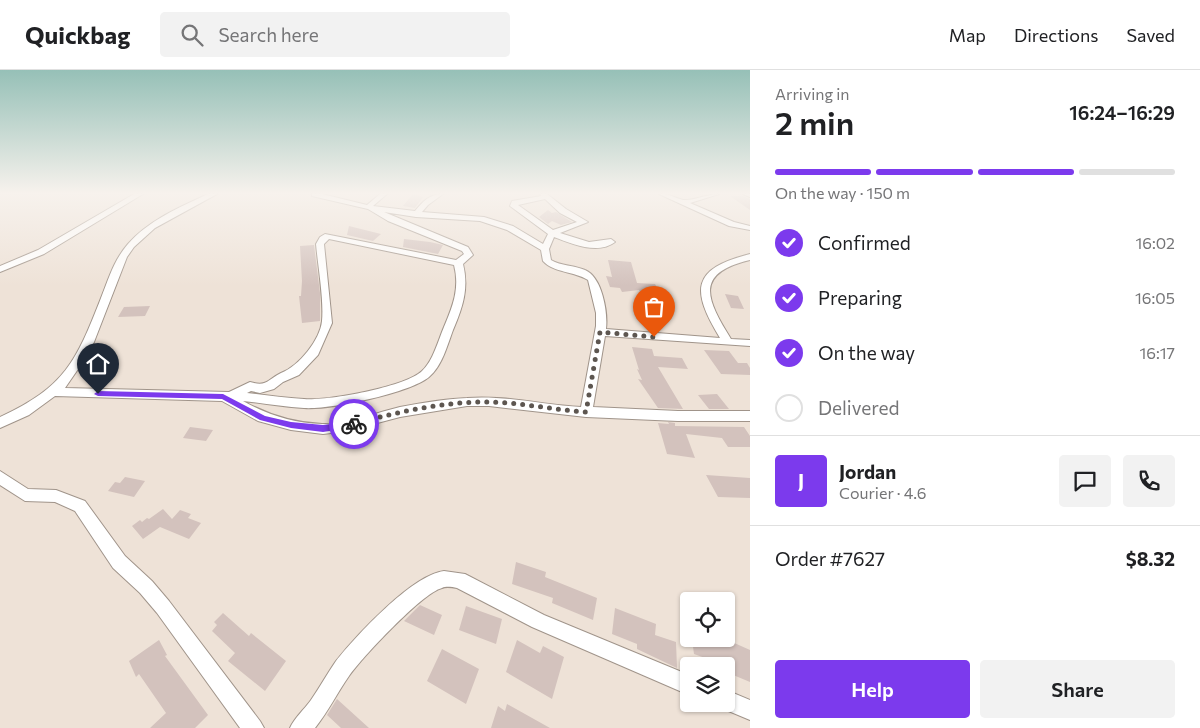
<!DOCTYPE html>
<html lang="en">
<head>
<meta charset="utf-8">
<style>
	body { margin:0; font-family:Commissioner,sans-serif; background:#f2f2f2; color:#202124; height:100vh; display:flex; flex-direction:column; font-size:19px; white-space:nowrap }
	* { box-sizing:border-box; margin:0 }
	p { font-size:16px; color:#757577 }
	.icon { flex:none; width:28px; height:28px; fill:none; stroke:currentColor; stroke-width:2; stroke-linecap:round; stroke-linejoin:round }
	.map { position:relative; flex:1; overflow:hidden }
	.drawer { display:flex; flex-direction:column; background:#fff; width:450px }
	.drawer>* { flex:none }
	.controls { position:absolute; left:680px; top:522px; display:grid; gap:10px }
	.controls a { display:grid; place-items:center; width:55px; height:55px; border-radius:5px; background:#fff; box-shadow:0 1px 4px #0004; font-size:25px }
	.pin { position:absolute; display:grid; place-items:center; width:42px; height:42px; color:#fff; margin:-51px -21px; border-radius:50% 50% 50% 0; rotate:-45deg; box-shadow:0 0 5px #0007 }
	.pin .icon { rotate:45deg }
	.courier { position:absolute; display:grid; place-items:center; width:50px; height:50px; margin:-25px; border:4px solid #7c3aed; border-radius:50%; background:#fff; color:#222; box-shadow:0 1px 6px #0007 }
	.headline em { font-style:normal; font-weight:600 }
	.headline div { display:flex; flex-direction:column-reverse }
	.headline { display:flex; align-items:center; justify-content:space-between; height:85px; padding:0 25px }
	h1 { font-size:32px; font-weight:600; line-height:38px }
	.bar { display:grid; grid-template-columns:repeat(4,1fr); gap:8px 5px; align-content:center; height:60px; padding:0 25px }
	.bar i { height:6px; border-radius:4px; background:#e0e0e0 }
	.bar .active { background:#7c3aed }
	.bar p { grid-column:span 4 }
	.line { display:flex; align-items:center; gap:12px; padding:0 25px; border-top:1px solid #e0e0e0 }
	.line div { flex:1 }
	.round { display:grid; place-items:center; flex:none; width:52px; height:52px; border-radius:5px; background:#f2f2f2 }
	ol { padding:0 25px; list-style:none }
	li { display:flex; align-items:center; gap:15px; height:55px }
	li p { margin-inline-start:auto }
	li .icon { padding:5px; border-radius:50%; background:#7c3aed; color:#fff; stroke-width:4 }
	li:last-child { color:#757577 }
	li i { width:28px; height:28px; border:2px solid #e0e0e0; border-radius:50% }
	.action { display:flex; gap:10px; margin-top:auto; padding:10px 25px }
	.action a { flex:1; height:58px; border-radius:5px; background:#7c3aed; color:#fff; font-size:20px; font-weight:600; line-height:58px; text-align:center }
	.action a+a { background:#f2f2f2; color:#202124 }
	header { display:flex; align-items:center; gap:30px; box-sizing:border-box; height:70px; padding:0 25px; background:#fff; border-bottom:1px solid #e0e0e0 }
	header strong { font-size:24px }
	nav { display:flex; gap:28px; margin-inline-start:auto; font-size:18px }
	.search { width:350px; height:45px; background:#f2f2f2; display:flex; align-items:center; gap:12px; box-sizing:border-box; padding:0 18px; border-radius:5px; color:#757577; font-size:19px }
	main { display:flex; flex:1; min-height:0 }
	.map>svg:first-child { display:block }
</style>
</head>
<body>
<header>
<strong>Quickbag</strong>
<div class="search"><svg class="icon" aria-label="search" viewBox="0 0 24 24"><circle cx="10" cy="10" r="6"/><path d="M15 15l6 6"/></svg>Search here</div>
<nav><a>Map</a><a>Directions</a><a>Saved</a></nav>
</header>
<main>
<div class="map">
<svg width="750" height="658" viewBox="0 0 750 658">
	<rect width="100%" height="100%" fill="#eee2d7"/>
	<path fill="#d3c2bd" d="M413 124 423 127 415 138 403 136Z
		M730 126H743L750 129V140Z
		M548 140 552 143 556 142 572 152 561 155 552 151 548 154 539 147Z
		M349 156 381 164 373 171 347 165Z
		M404 169 430 172 443 175 438 184 403 177Z
		M314 175 320 223V251L302 253 299 226H301L302 211 300 176Z
		M608 190 631 192 637 213 655 214 665 231 644 230 639 220 622 222 620 218 610 217 606 206 612 207Z
		M725 224 738 226 744 239 731 238Z
		M150 236 145 246 118 247 124 237Z
		M632 277 652 279 654 286 682 288 688 299 658 297 683 339 658 338 638 309 642 310 637 299 639 300Z
		M704 280 729 281 738 293H747L750 298V305L721 304Z
		M717 324 729 339H709L698 325Z
		M668 352 675 353V356L744 357 750 366V377H728L722 368 686 364 695 388 667 384 658 353 669 354Z
		M190 357 213 360 206 371 183 368Z
		M706 405 750 408V428L718 427Z
		M125 407 145 411 134 427 108 421 115 412 120 413Z
		M163 439 172 449 180 440 191 444 188 448 201 453 189 469 160 457 143 469 132 456 140 450 142 452 147 448 149 449Z
		M516 492 546 502 545 507 597 528 593 550 552 533 553 528 512 514Z
		M420 535 442 545 434 565 404 551Z
		M466 536 502 549 496 574 459 560Z
		M615 538 656 554 655 565 676 572 677 598 637 579V574L612 564Z
		M223 543 249 566 251 563 286 591 265 621 228 591 235 583 212 561 217 555 214 552Z
		M692 569H731L732 572 750 580V612L726 602V596H709L708 589 694 584Z
		M159 570 167 585 165 586 208 645 195 658H150L166 643 139 604 136 607 129 591Z
		M517 570 540 583 543 576 564 587 552 629 506 602Z
		M442 579 479 599 466 634 427 611Z
		M337 629 369 658H341L327 645Z
		M507 634 550 658H491L498 636 505 641Z"/>
	<g fill="none" stroke-linecap="round" stroke-linejoin="round">
		<g stroke="#a0948a" stroke-width="2">
			<path id="minor" d="M134 124H143L44 184 0 202V196L38 180Z
				M208 124H217L155 158 134 177 127 187 94 272 85 289 65 318 229 322 250 312C267 317 267 310 281 303 299 296 320 270 322 251 324 230 318 196 316 174L320 167 325 164 456 190 464 184 462 181 388 151 368 139 312 126V124H322L367 135 380 124H387L373 136 415 141C423 131 430 124 443 124L428 135 422 142 484 147 513 156 543 174 548 164 510 136 512 131 541 126 540 124H547L566 139 588 152 560 163 589 172 611 169 615 172C598 185 572 174 554 167L549 179 551 190C561 196 574 195 585 200 602 207 608 242 606 259L720 268C691 220 691 199 750 184V190C694 203 706 229 731 269L750 270V276L605 266 593 337 678 341H750V351H678L586 347 489 336H467L400 347 347 361 323 364 291 360 258 351 222 331 55 326 29 345 0 358V347C65 317 76 292 101 228 109 208 114 190 128 174 149 150 180 137 208 124ZM545 129 560 143 577 152 553 160 518 135ZM384 142 416 147 480 151 507 160 541 180 543 191C554 203 574 201 588 210L596 243V256L581 337C543 335 505 325 467 328 445 329 421 333 400 337 374 343 348 355 322 354 293 353 268 345 243 331 263 333 284 337 304 338 329 340 410 323 429 307 442 296 447 276 453 260 463 237 469 218 463 194L473 185 468 177ZM329 169 454 195C460 218 453 236 444 257 438 271 433 291 422 301 405 317 328 331 304 329 285 328 266 325 247 323L251 321 260 323 274 319 283 312 299 305 318 285 332 253 324 174Z
				M659 124C669 123 674 128 683 130 692 131 708 124 719 124L690 133 734 152 750 156V160L729 156Z
				M743 124H750V127Z
				M0 401 28 419 56 420 85 431 125 486 152 511 169 531 260 651 264 658H240L157 543 140 523 113 498 75 441 55 432 25 431 0 415Z
				M444 501 465 504 544 545 689 605V625L532 557 457 518C452 517 446 516 442 518 422 523 362 588 349 606 337 623 328 642 315 658H290C295 647 304 640 311 630 320 617 327 604 336 591 356 566 412 505 444 501Z
				M726 620 750 630V650L719 637 717 634H726Z"/>
		</g>
		<use href="#minor" fill="#fff" fill-rule="evenodd"/>
	</g>
	<linearGradient id="sky" x2="0" y2="1"><stop stop-color="#96c0b7"/><stop offset="0.57" stop-color="#f7f2ed"/><stop offset="1" stop-color="#f7f2ed" stop-opacity="0"/></linearGradient>
	<rect width="750" height="216" fill="url(#sky)"/>
	<path fill="#7c3aed" d="M98 321 223 324 265 346 291 352 323 355 354 351 358 354 354 357 323 362 291 358 260 350 222 329 98 326 94 324Z"/>
	<g fill="none" stroke-linecap="round" stroke-linejoin="round">
		<path stroke="#5d5650" stroke-width="5" stroke-dasharray="0 9" d="M354 354C397 342 441 332 486 332 519 332 553 340 586 342L600 262 654 267"/>
	</g>
</svg>
<div class="controls">
<a><svg class="icon" aria-label="locate" viewBox="0 0 24 24"><circle cx="12" cy="12" r="6"/><path d="M12 2v4M12 18v4M2 12h4M18 12h4"/></svg></a>
<a><svg class="icon" aria-label="layers" viewBox="0 0 24 24"><path d="M12 4l9 5-9 5-9-5zM3 14l9 5 9-5"/></svg></a>
</div>
<div class="pin" style="left:654px;top:267px;background:#ea580c"><svg class="icon" aria-label="bag" viewBox="0 0 24 24"><path d="M5 8h14l-1 12H6zM9 8a3 3 0 0 1 6 0"/></svg></div>
<div class="pin" style="left:98px;top:324px;background:#1f2937"><svg class="icon" aria-label="home" viewBox="0 0 24 24"><path d="M3 11l9-7 9 7M6 9v11h12V9"/></svg></div>
<div class="courier" style="left:354px;top:354px"><svg class="icon" aria-label="bike" viewBox="0 0 24 24"><circle cx="6" cy="16" r="4"/><circle cx="18" cy="16" r="4"/><path d="M6 16l4-8h5l3 8M10 8l3 8H6M13 5h3"/></svg></div>
</div>
<section class="drawer">
<div class="headline"><div><h1>2 min</h1><p>Arriving in</p></div><em>16:24–16:29</em></div>
<div class="bar"><i class="active"></i><i class="active"></i><i class="active"></i><i></i><p>On the way · 150 m</p></div>
<ol>
<li><svg class="icon" aria-label="check" viewBox="0 0 24 24"><path d="M5 12l5 5 9-10"/></svg>Confirmed<p>16:02</p></li>
<li><svg class="icon" aria-label="check" viewBox="0 0 24 24"><path d="M5 12l5 5 9-10"/></svg>Preparing<p>16:05</p></li>
<li><svg class="icon" aria-label="check" viewBox="0 0 24 24"><path d="M5 12l5 5 9-10"/></svg>On the way<p>16:17</p></li>
<li><i></i>Delivered</li>
</ol>
<div class="line" style="height:90px"><b class="round" style="background:#7c3aed;color:#fff">J</b><div><b>Jordan</b><p>Courier · 4.6</p></div><a class="round"><svg class="icon" aria-label="chat" viewBox="0 0 24 24"><path d="M4 5h16v11H9l-5 4z"/></svg></a><a class="round"><svg class="icon" aria-label="phone" viewBox="0 0 24 24"><path d="M5 4h4l2 5-3 2q2 4 5 5l2-3 5 2v4C11 20 4 13 5 4z"/></svg></a></div>
<div class="line" style="height:65px"><div>Order #7627</div><b>$8.32</b></div>
<div class="action"><a>Help</a><a>Share</a></div>
</section>
</main>
</body>
</html>
